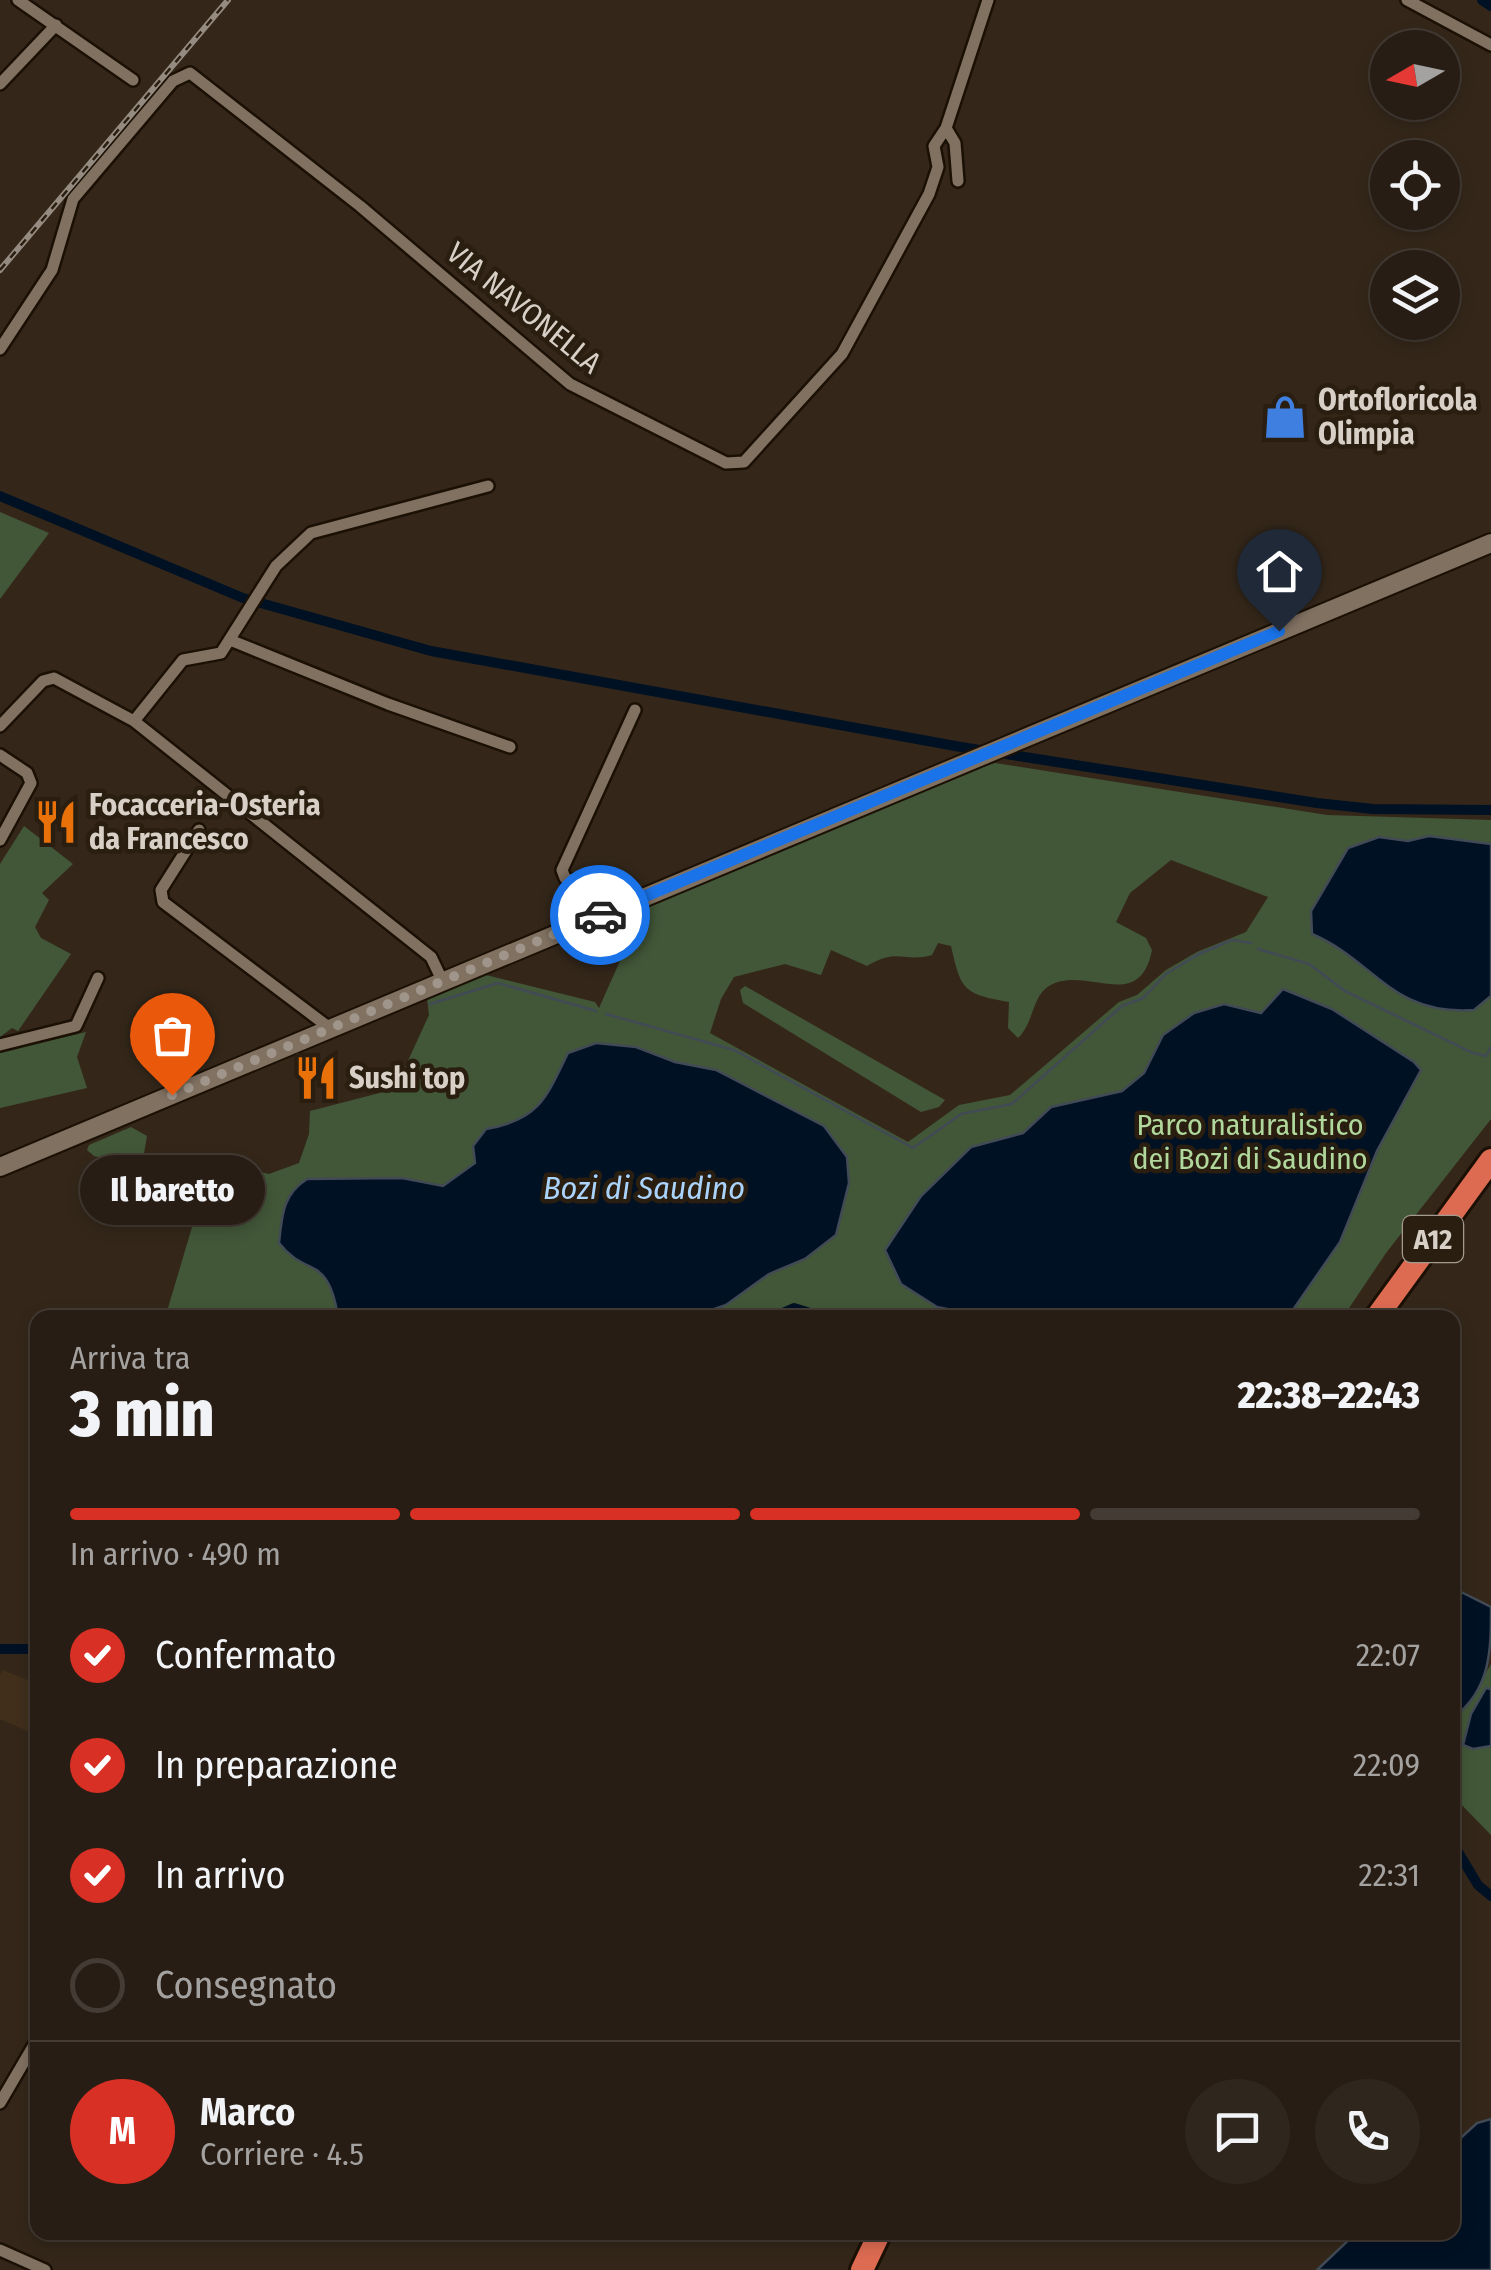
<!DOCTYPE html>
<html lang="it">
<head>
<meta charset="utf-8">
<style>
	body { margin:0; font-family:"Fira Sans Condensed",sans-serif; background:#2f261d; color:#f1f3f6; height:100vh; display:flex; flex-direction:column; font-size:38px; white-space:nowrap }
	* { box-sizing:border-box; margin:0 }
	p { font-size:32px; color:#a4a2a0 }
	.icon { flex:none; width:55px; height:55px; fill:none; stroke:currentColor; stroke-width:2; stroke-linecap:round; stroke-linejoin:round }
	.map { position:relative; flex:1; overflow:hidden }
	.side { position:absolute; left:30px; top:1310px; width:1430px; height:930px; display:flex; flex-direction:column; background:#271d14; border-radius:20px; box-shadow:0 5px 15px #0003,0 0 0 2px #433b34 }
	.side>* { flex:none }
	.needle { width:65px; rotate:261deg }
	.controls { position:absolute; left:1370px; top:30px; display:grid; gap:20px }
	.controls a { display:grid; place-items:center; width:90px; height:90px; border-radius:50%; background:#271d14; box-shadow:0 5px 15px #0003,0 0 0 2px #433b34; font-size:50px }
	.pin { position:absolute; display:grid; place-items:center; width:85px; height:85px; color:#fff; margin:-102px -42px; border-radius:50% 50% 50% 0; rotate:-45deg; box-shadow:0 0 10px #0007 }
	.pin .icon { rotate:45deg }
	.courier { position:absolute; display:grid; place-items:center; width:100px; height:100px; margin:-50px; border:8px solid #1a73e8; border-radius:50%; background:#fff; color:#222; box-shadow:0 2px 12px #0007 }
	.bubble { position:absolute; height:70px; border-radius:35px; background:#271d14; box-shadow:0 5px 15px #0003,0 0 0 2px #433b34; font-size:32px; font-weight:800; line-height:70px; text-align:center }
	.summary em { font-style:normal; font-weight:800 }
	.summary div { display:flex; flex-direction:column-reverse }
	.summary { display:flex; align-items:center; justify-content:space-between; height:170px; padding:0 40px }
	h1 { font-size:65px; font-weight:800; line-height:75px }
	.bar { display:grid; grid-template-columns:repeat(4,1fr); gap:15px 10px; align-content:center; height:120px; padding:0 40px }
	.bar i { height:12px; border-radius:8px; background:#433b34 }
	.bar .current { background:#d93025 }
	.bar p { grid-column:span 4 }
	.line { display:flex; align-items:center; gap:25px; padding:0 40px; border-top:2px solid #433b34 }
	.line div { flex:1 }
	.round { display:grid; place-items:center; flex:none; width:105px; height:105px; border-radius:52px; background:#2f261d }
	ol { padding:0 40px; list-style:none }
	li { display:flex; align-items:center; gap:30px; height:110px }
	li p { margin-inline-start:auto }
	li .icon { padding:10px; border-radius:50%; background:#d93025; color:#fff; stroke-width:4 }
	li:last-child { color:#a4a2a0 }
	li i { width:55px; height:55px; border:5px solid #433b34; border-radius:50% }
	.map>svg:first-child { display:block }
</style>
</head>
<body>
<div class="map">
<svg width="1491" height="2270" viewBox="0 0 1491 2270">
	<rect width="100%" height="100%" fill="#34271a"/>
	<path fill="#412f1c" d="M37 1668V1706L27 1731 0 1719V1675L3 1670 30 1681Z"/>
	<path fill="#425738" fill-rule="evenodd" d="M0 512 49 533 0 599Z
		M995 763 1327 815 1491 820V1119L1386 1253 1343 1317 165 1318 198 1207 194 1192 219 1162 269 1174 299 1163 309 1134 310 1111 395 1089 429 1015 427 998 486 975 595 1002 599 1008 640 916 638 909 960 774ZM1171 860 1268 897 1246 932 1197 952 1166 970 1137 995 1119 1002 1010 1095 959 1105 908 1142 710 1033 721 999 734 977 785 964 821 975 831 950 867 966C898 947 903 963 932 955L938 943 951 946C961 990 963 994 1009 1002L1008 1028 1018 1038C1034 1023 1032 996 1049 986 1087 964 1139 1015 1152 950L1146 938 1116 922 1130 893Z
		M24 826 73 864 42 893 49 900 35 927 41 938 71 954 18 1031 12 1028 0 1037V864Z
		M745 986 945 1100 939 1107 921 1112 743 1003 740 990Z
		M86 1032 77 1057 87 1088 0 1108V1052Z
		M131 1127 147 1136 143 1159 137 1167 94 1156 87 1150 89 1145Z
		M1491 1664V1689H1486L1463 1744 1473 1749 1491 1746V1835L1453 1796V1718L1469 1702Z"/>
	<path fill="#001124" stroke="#414a55" stroke-width="2.5" d="M1429 836 1491 844V996L1474 1010C1392 1016 1375 961 1312 934L1311 911 1348 848 1379 837 1408 841Z
		M1283 989 1332 1009 1414 1062 1421 1070 1377 1151 1340 1242 1288 1317H986L937 1307 901 1284 885 1250 921 1196 971 1147 1023 1133 1051 1107 1122 1091 1144 1073 1163 1035 1194 1013 1224 1004 1261 1013Z
		M596 1043 636 1047 675 1062 716 1070 824 1126 847 1157 849 1183 836 1235 805 1259 769 1274 726 1305 691 1317H338C328 1253 306 1278 279 1243 282 1216 282 1195 307 1179L402 1178 443 1186 475 1163 473 1146 486 1129C539 1120 546 1098 568 1053Z
		M1453 1588 1491 1607C1491 1650 1491 1690 1453 1718Z
		M1486 1688 1491 1689V1746L1473 1749 1463 1745 1471 1714Z
		M1491 2119V2270H1317L1356 2233 1452 2232 1453 2145 1477 2123Z"/>
	<g fill="none" stroke-linecap="round" stroke-linejoin="round">
		<path stroke="#414a55" stroke-width="2.5" d="M1258 949 1309 964 1345 991 1473 1053 1486 1056 1491 1047
			M430 1004 498 983 596 1011
			M606 1014 734 1050 913 1148 961 1114 1012 1104 1122 1006 1143 998 1166 974 1197 955 1232 940 1251 943"/>
		<path stroke="#001124" stroke-width="10" d="M1482 0 1491 6
			M0 496 243 598 431 651 961 747 1317 803 1373 809 1491 810
			M771 1318 794 1308 826 1318
			M0 1649H38
			M1452 1842 1478 1885 1491 1896"/>
		<g stroke="#1b1004" stroke-width="16">
			<path id="minor" d="M18 0 133 80
				M1407 0 1491 45
				M0 84 56 25
				M946 128 955 143 958 181
				M0 349 52 270 73 199 173 81 190 73 360 206 570 384 726 463 744 462 842 354 929 194 938 167 934 146 946 128 988 0
				M230 640 388 704 510 747
				M134 721 431 957 443 982
				M0 726 43 681 54 678 134 721 183 660 221 653 276 566 311 533 488 486
				M0 755 27 773 31 783 0 840
				M199 830 161 890 163 902 331 1029
				M614 909 598 891 565 878 562 870 635 710
				M0 1045 76 1026 98 978
				M0 2103 38 2038
				M0 2250 45 2270"/>
		</g>
		<g stroke="#1b1004" stroke-width="22">
			<path id="secondary" d="M0 1167 1491 543"/>
		</g>
		<g stroke="#1b1004" stroke-width="28">
			<path id="motorway" d="M1376 1318 1491 1160
				M862 2270 880 2232"/>
		</g>
		<use href="#minor" stroke="#807161" stroke-width="11"/>
		<use href="#secondary" stroke="#807161" stroke-width="18"/>
		<use href="#motorway" stroke="#dd6b52" stroke-width="22"/>
		<g stroke="#958b80" stroke-width="6">
			<path id="rail" d="M0 270 228 0"/>
		</g>
		<use href="#rail" stroke="#2a1e10" stroke-width="2.5" stroke-dasharray="8" stroke-linecap="butt"/>
	</g>
	<g fill="none" stroke-linecap="round" stroke-linejoin="round">
		<path stroke="#9f958a" stroke-width="10" stroke-dasharray="0 18" d="M172 1095 600 915"/>
		<path stroke="#1a73e8" stroke-width="12" d="M600 915 1279 631"/>
	</g>
	<defs>
		<g id="shop-bare" transform="scale(3.45)"><path d="M-5-2.5h2.3a2.7 3.5 0 0 1 5.4 0H5L5.5 6h-11ZM-1.5-2.5h3a1.5 2.3 0 0 0-3 0Z" fill="#3f7fe0" stroke="#2a1e10" stroke-width="2.5" paint-order="stroke"/></g>
		<g id="restaurant-bare" transform="scale(3.45)"><path d="M-5-6h1v4h1v-4h1v4h1v-4h1v5L-1.5 .5V6h-2V.5L-5-1ZM5-6V6H3V1.5H1.5Q1.5-4 5-6Z" fill="#e8710a" stroke="#2a1e10" stroke-width="2.5" paint-order="stroke"/></g>
	</defs>
	<g fill-rule="evenodd">
		<use href="#shop-bare" x="1285" y="417"/>
		<use href="#restaurant-bare" x="56" y="822"/>
		<use href="#restaurant-bare" x="316" y="1078"/>
	</g>
	<g text-anchor="middle" stroke-width="9" stroke-linejoin="round" paint-order="stroke">
		<rect fill="#2a1e10" stroke="#a49b90" stroke-width="2.5" x="1403" y="1216" width="60" height="46" rx="8"/>
		<g font-size="28" font-weight="bold" fill="#d8d0c7">
			<text x="1433" y="1249">A12</text>
		</g>
		<g font-size="30" fill="#d8d0c7" stroke="#2a1e10">
			<text transform="translate(524 308) rotate(39)" y="10">VIA NAVONELLA</text>
		</g>
		<g font-size="30" font-weight="bold" fill="#d8d0c7" stroke="#2a1e10" text-anchor="start">
			<text x="1318" y="410">Ortofloricola<tspan x="1318" dy="34">Olimpia</tspan></text>
			<text x="89" y="815">Focacceria-Osteria<tspan x="89" dy="34">da Francesco</tspan></text>
			<text x="349" y="1088">Sushi top</text>
		</g>
		<g font-size="30" fill="#b0d89d" stroke="#2a1e10">
			<text x="1250" y="1135">Parco naturalistico<tspan x="1250" dy="34">dei Bozi di Saudino</tspan></text>
		</g>
		<g font-size="32" font-style="italic" fill="#abd4fd" stroke="#2a1e10">
			<text x="644" y="1199">Bozi di Saudino</text>
		</g>
	</g>
</svg>
<div class="controls">
<a><svg class="needle" viewBox="-14 -14 28 28"><path d="M0-13l5 13h-10z" fill="#e53935"/><path d="M0 13l5-13h-10z" fill="#a4a2a0"/></svg></a>
<a><svg class="icon" aria-label="locate" viewBox="0 0 24 24"><circle cx="12" cy="12" r="6"/><path d="M12 2v4M12 18v4M2 12h4M18 12h4"/></svg></a>
<a><svg class="icon" aria-label="layers" viewBox="0 0 24 24"><path d="M12 4l9 5-9 5-9-5zM3 14l9 5 9-5"/></svg></a>
</div>
<div class="pin" style="left:172px;top:1095px;background:#ea580c"><svg class="icon" aria-label="bag" viewBox="0 0 24 24"><path d="M5 8h14l-1 12H6zM9 8a3 3 0 0 1 6 0"/></svg></div>
<div class="pin" style="left:1279px;top:631px;background:#1f2937"><svg class="icon" aria-label="home" viewBox="0 0 24 24"><path d="M3 11l9-7 9 7M6 9v11h12V9"/></svg></div>
<div class="courier" style="left:600px;top:915px"><svg class="icon" aria-label="car" viewBox="0 0 24 24"><path d="M5 17H2v-5l4-1 3-4h7l3 4 3 1v5h-3M9 17h6M6 11h13"/><circle cx="7" cy="17" r="2"/><circle cx="17" cy="17" r="2"/></svg></div>
<div class="bubble" style="left:80px;top:1155px;width:185px">Il baretto</div>
<section class="side">
<div class="summary"><div><h1>3 min</h1><p>Arriva tra</p></div><em>22:38–22:43</em></div>
<div class="bar"><i class="current"></i><i class="current"></i><i class="current"></i><i></i><p>In arrivo · 490 m</p></div>
<ol>
<li><svg class="icon" aria-label="check" viewBox="0 0 24 24"><path d="M5 12l5 5 9-10"/></svg>Confermato<p>22:07</p></li>
<li><svg class="icon" aria-label="check" viewBox="0 0 24 24"><path d="M5 12l5 5 9-10"/></svg>In preparazione<p>22:09</p></li>
<li><svg class="icon" aria-label="check" viewBox="0 0 24 24"><path d="M5 12l5 5 9-10"/></svg>In arrivo<p>22:31</p></li>
<li><i></i>Consegnato</li>
</ol>
<div class="line" style="height:180px"><b class="round" style="background:#d93025;color:#fff">M</b><div><b>Marco</b><p>Corriere · 4.5</p></div><a class="round"><svg class="icon" aria-label="chat" viewBox="0 0 24 24"><path d="M4 5h16v11H9l-5 4z"/></svg></a><a class="round"><svg class="icon" aria-label="phone" viewBox="0 0 24 24"><path d="M5 4h4l2 5-3 2q2 4 5 5l2-3 5 2v4C11 20 4 13 5 4z"/></svg></a></div>
</section>
</div>
</body>
</html>
